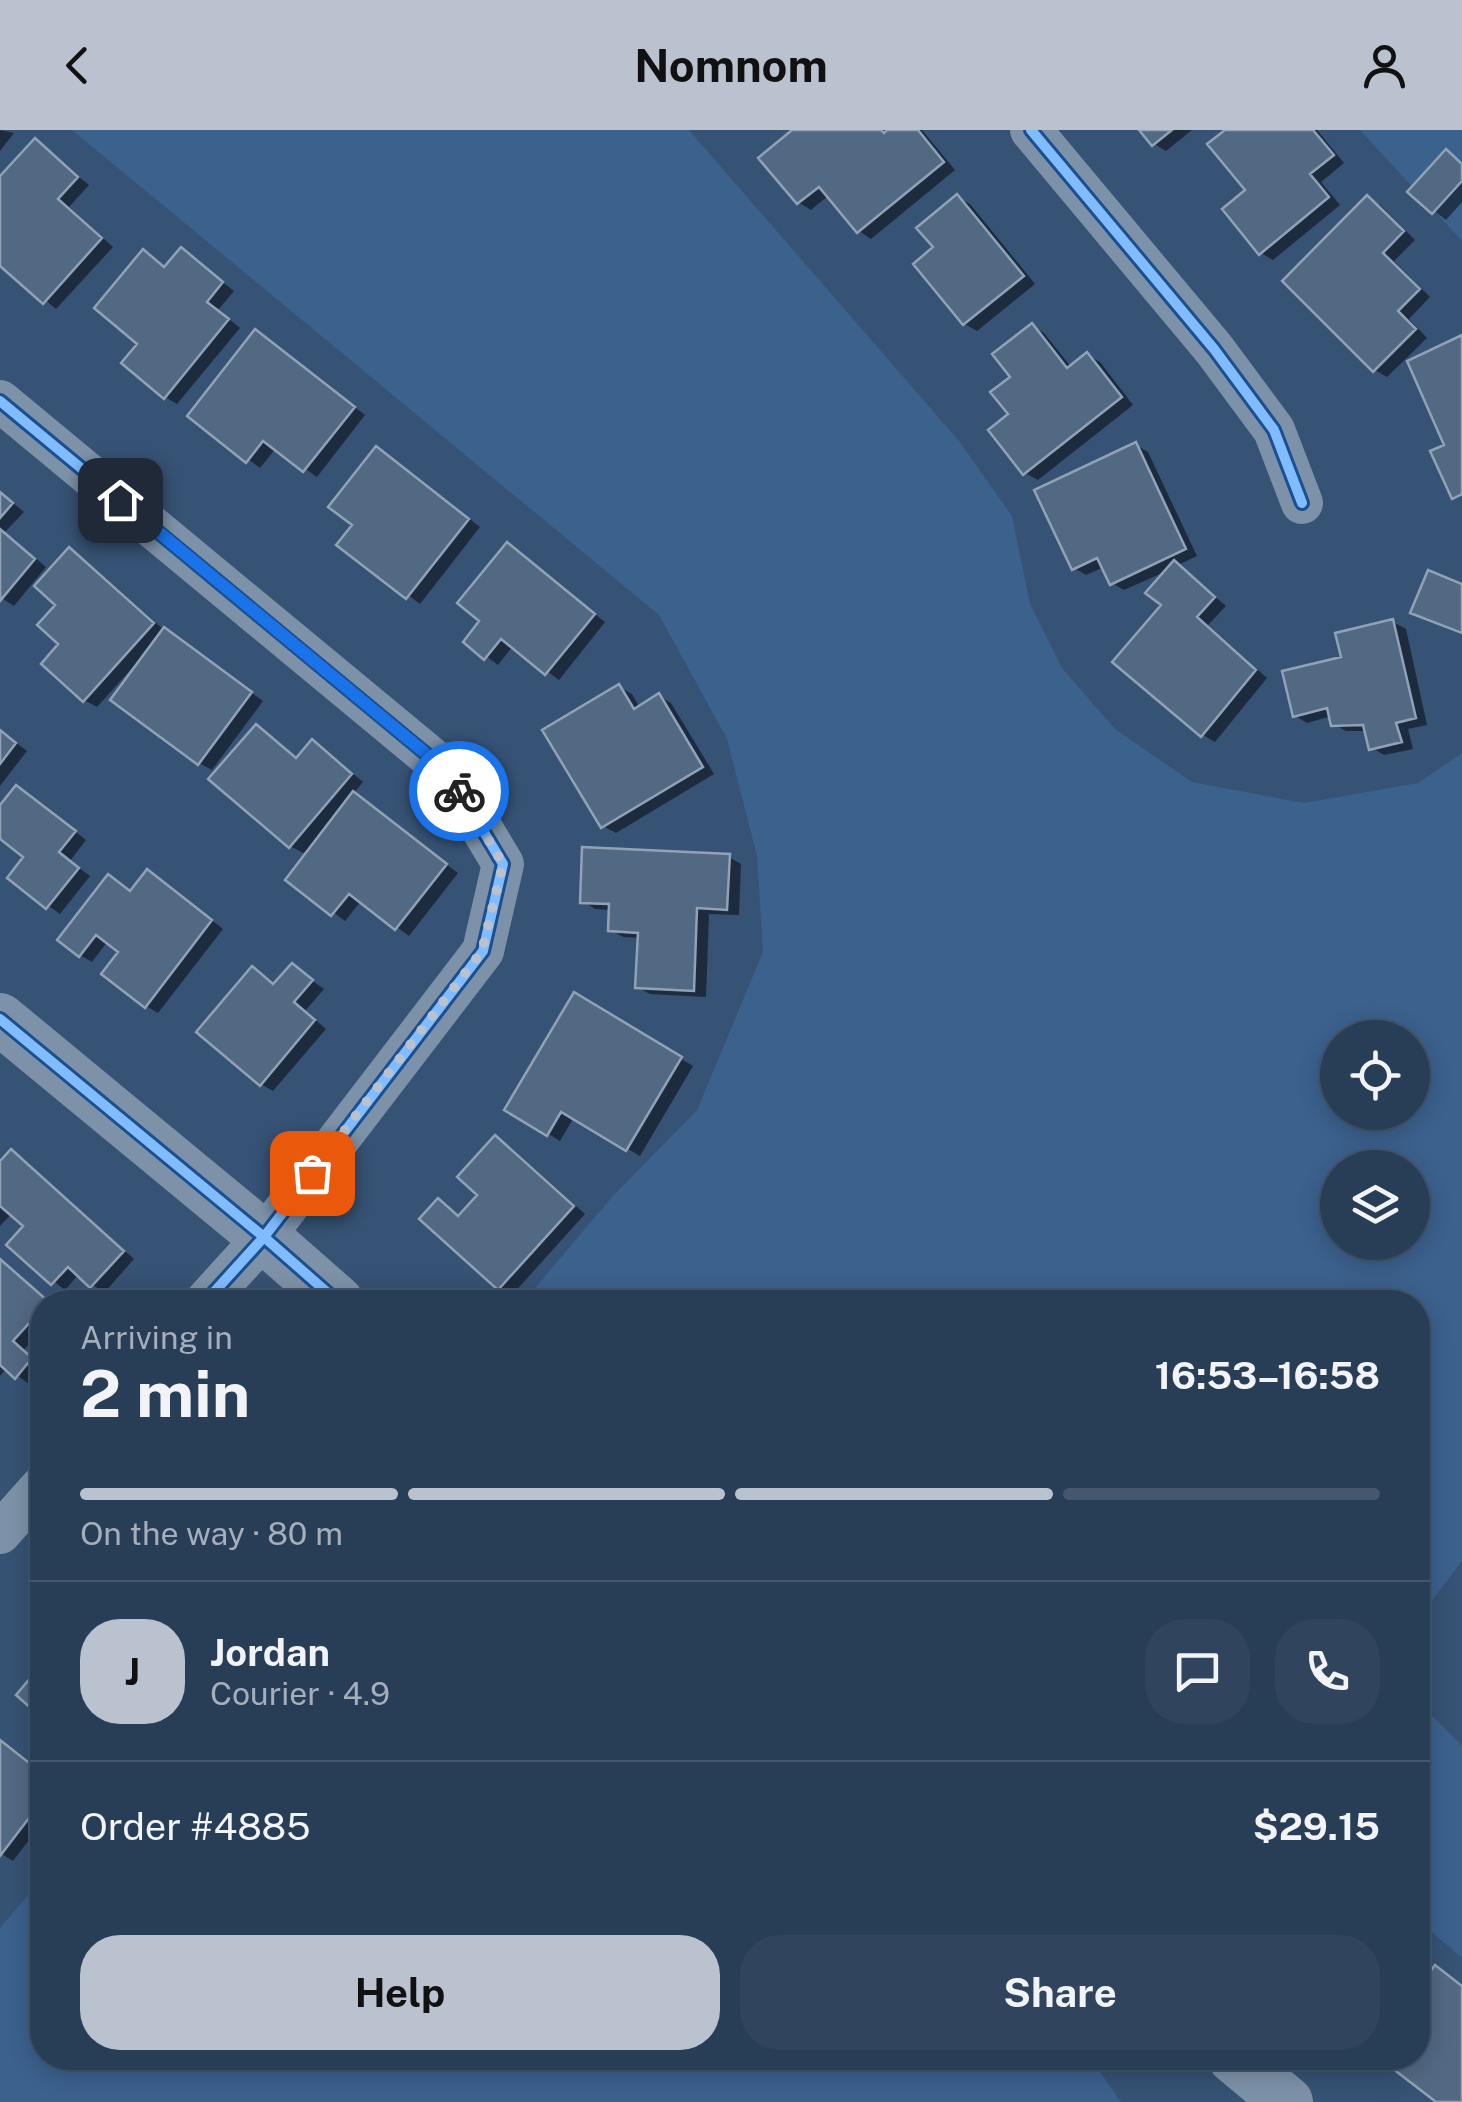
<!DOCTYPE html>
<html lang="en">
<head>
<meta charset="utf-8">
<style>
	body { margin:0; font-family:"Public Sans",sans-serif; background:#30455d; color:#f1f3f6; height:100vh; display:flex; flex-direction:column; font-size:38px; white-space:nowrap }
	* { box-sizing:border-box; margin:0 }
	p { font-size:32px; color:#a5aeba }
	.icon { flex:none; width:55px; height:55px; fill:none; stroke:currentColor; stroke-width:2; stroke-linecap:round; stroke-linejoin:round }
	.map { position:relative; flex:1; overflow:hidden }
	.side { position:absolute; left:30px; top:1160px; width:1400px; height:780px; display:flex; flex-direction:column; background:#283e57; border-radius:40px; box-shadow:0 5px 25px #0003,0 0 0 2px #44576d }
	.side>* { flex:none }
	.buttons { position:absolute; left:1320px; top:890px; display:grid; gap:20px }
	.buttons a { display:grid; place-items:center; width:110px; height:110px; border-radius:50%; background:#283e57; box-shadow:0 5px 25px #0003,0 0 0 2px #44576d; font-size:50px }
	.pin { position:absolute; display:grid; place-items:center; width:85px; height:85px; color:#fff; margin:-42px; border-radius:20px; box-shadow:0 5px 15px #0006 }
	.courier { position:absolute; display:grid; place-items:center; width:100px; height:100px; margin:-50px; border:8px solid #1a73e8; border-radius:50%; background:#fff; color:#222; box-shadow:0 2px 12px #0007 }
	.summary em { font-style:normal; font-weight:700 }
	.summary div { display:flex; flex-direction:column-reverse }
	.summary { display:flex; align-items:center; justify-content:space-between; height:170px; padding:0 50px }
	h1 { font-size:65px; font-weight:700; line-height:75px }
	.bar { display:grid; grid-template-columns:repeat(4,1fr); gap:15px 10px; align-content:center; height:120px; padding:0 50px }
	.bar i { height:12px; border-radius:8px; background:#44576d }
	.bar .active { background:#b9c2ce }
	.bar p { grid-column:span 4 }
	.line { display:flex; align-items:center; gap:25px; padding:0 50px; border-top:2px solid #44576d }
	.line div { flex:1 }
	.round { display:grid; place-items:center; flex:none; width:105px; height:105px; border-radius:40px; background:#30455d }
	.cta { display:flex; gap:20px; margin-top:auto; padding:20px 50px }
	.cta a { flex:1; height:115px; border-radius:40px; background:#b9c2ce; color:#111; font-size:40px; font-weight:700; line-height:115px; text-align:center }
	.cta a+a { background:#30455d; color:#f1f3f6 }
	header { display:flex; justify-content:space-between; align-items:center; height:130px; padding:0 50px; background:#b9c2ce; color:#111; font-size:45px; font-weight:700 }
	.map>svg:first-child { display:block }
</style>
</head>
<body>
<header><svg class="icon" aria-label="back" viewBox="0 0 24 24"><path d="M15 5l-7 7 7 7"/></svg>Nomnom<svg class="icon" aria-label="person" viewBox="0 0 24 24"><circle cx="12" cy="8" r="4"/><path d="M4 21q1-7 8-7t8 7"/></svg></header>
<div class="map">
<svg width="1462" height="1972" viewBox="0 0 1462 1972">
	<rect width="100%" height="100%" fill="#365274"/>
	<path fill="#3b618d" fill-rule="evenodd" d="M72 0H689L959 311 1012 386 1030 474 1062 538 1115 599 1192 652 1304 673 1418 653 1462 623V1431L1418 1489V1172H523L612 1067 697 980 763 822 757 726 727 609 659 485ZM1338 908H1412V982H1338ZM1338 1038H1412V1112H1338Z
		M1360 0H1462V111Z
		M1418 1571 1462 1616V1828L1418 1790Z
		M42 1749V1928H1095L1100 1942 1121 1972H0V1798Z"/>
	<path fill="#0007" d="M0 0 14 3 0 21Z
		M796 0H886L888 3 922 0 955 40 871 109 859 101 829 65 811 80 798 72Z
		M1143 0H1192L1166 21 1154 14Z
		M1228 0H1317L1344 33 1321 52 1340 75 1273 130 1261 123 1249 60Z
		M35 11 89 55 69 77 113 117 56 179 0 132V50Z
		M1446 22 1462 32V72L1446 90 1410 62Z
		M957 67 970 74 1035 154 977 201 965 194 916 134 937 118Z
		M1368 68 1380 75 1415 110 1394 131 1430 167 1409 189 1427 208 1387 247 1375 240Z
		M181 120 234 161 218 180 240 198 177 274 165 267 144 122 166 138Z
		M1032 196 1044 203 1072 238 1088 225 1100 232 1133 275 1038 350 1025 343 1011 285Z
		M268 210 365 285 317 347 276 318 260 338 190 286Z
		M1136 315 1148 322 1197 426 1178 435 1226 476 1208 495 1267 548 1215 612 1203 605 1165 474 1169 440 1124 460 1112 453 1104 437 1086 445 1074 438Z
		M389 326 480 397 420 474 340 414 355 394Z
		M0 362 24 382 5 402 46 437 14 476 0 467Z
		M508 415 605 492 559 550 513 516 498 535 466 511 483 491Z
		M70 420 82 427 163 499 263 571 212 640 199 633 134 536 97 577 84 570 62 514 59 475Z
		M1393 492 1406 499 1427 595 1408 599 1413 619 1384 625 1372 618 1367 601H1346L1333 594 1332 586 1307 593 1295 586 1344 529Z
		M619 557 632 564 640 578 659 566 671 573 714 644 616 703 603 696Z
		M257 597 299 629 313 612 325 620 363 652 353 664 458 743 409 806 361 771 345 791 288 749 307 725 290 716Z
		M0 600 27 621 0 656Z
		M29 665 86 710 70 731 90 746 60 784 10 748 26 727 0 706V679Z
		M729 727 741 734 739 785 709 784 706 867 650 864 637 857 640 808 623 807 611 800 612 780 595 779 583 771Z
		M160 750 223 799 158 883 146 876 121 822 108 811 92 832 80 825 121 755 132 763Z
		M292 836 324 859 305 881 326 899 273 961 261 954 252 839 275 855Z
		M575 866 693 936 640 1026 574 987 560 1011 507 979Z
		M496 1008 508 1015 585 1084 512 1165 500 1158 439 1071 460 1087 480 1065Z
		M11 1022 24 1029 134 1129 104 1163 79 1144 65 1160 9 1115 26 1096 12 1083 0 1096V1034Z
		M0 1129 50 1172H42V1199L24 1220 42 1236 29 1254 7 1238 0 1246Z
		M0 1610 42 1643V1693L13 1731 0 1723Z
		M1435 1838 1462 1855V1972H1440L1383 1928H1418V1861Z"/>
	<path fill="#526984" stroke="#92a2b6" stroke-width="2.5" d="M792 0H881L884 3 887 0H918L944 32 857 103 819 57 797 74 758 28Z
		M1139 0H1172L1152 16Z
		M1225 0H1313L1334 25 1310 44 1329 67 1259 125 1222 79 1245 60 1207 14Z
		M35 8 78 47 58 69 102 108 43 174 0 136V46Z
		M1446 19 1462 34V51L1432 84 1407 62Z
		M957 64 1024 146 963 195 913 134 933 117 916 98Z
		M1367 65 1404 101 1383 123 1420 159 1398 181 1416 199 1373 242 1282 151Z
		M181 117 223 152 207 172 229 189 164 269 121 233 137 214 94 178 143 119 164 137Z
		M1032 193 1067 238 1087 222 1122 267 1023 345 988 300 1008 284 990 262 1010 247 992 224Z
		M255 199 355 277 303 342 263 311 246 333 187 286Z
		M1462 205V364L1452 369 1430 321 1444 315 1407 231Z
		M1136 312 1186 419 1110 455 1097 428 1072 440 1034 360Z
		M376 316 469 389 406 469 336 415 352 395 328 377Z
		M0 362 13 373 0 388Z
		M0 399 35 429 0 471Z
		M507 412 595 484 545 545 501 509 484 530 463 512 479 491 457 473Z
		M69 417 154 493 83 572 41 534 58 514 37 495 55 475 34 456Z
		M1174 430 1215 467 1197 487 1256 540 1201 607 1112 532 1161 475 1145 463Z
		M1428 440 1462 454V503L1410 483Z
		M1393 489 1416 588 1396 593 1402 612 1369 620 1363 595 1331 596 1327 578 1293 587 1282 541 1341 527 1335 503Z
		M164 497 252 562 198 635 110 570Z
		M619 554 634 579 659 563 703 637 601 698 542 600Z
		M256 594 296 628 312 609 352 644 289 718 208 649Z
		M0 600 16 613 0 634Z
		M16 655 76 701 59 722 79 738 46 779 7 748 23 727 0 709V675Z
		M353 661 447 734 395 800 349 764 331 786 285 750Z
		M582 717 730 724 727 780 697 778 694 861 635 858 638 803 608 801 609 774 580 773Z
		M147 739 212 790 145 878 101 844 118 822 96 805 79 827 57 810 108 744 130 761Z
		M292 833 313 850 294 872 315 890 260 956 196 902 252 836 273 854Z
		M574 862 682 927 626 1021 561 982 547 1006 504 980Z
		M495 1005 574 1076 498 1160 419 1089 438 1068 458 1086 477 1065 457 1047Z
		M11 1019 124 1121 90 1158 68 1137 51 1155 6 1115 23 1096 0 1076V1031Z
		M0 1129 49 1172H42V1179L13 1211 32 1228 15 1249 0 1235Z
		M42 1534V1588L16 1565Z
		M0 1610 42 1643V1671L0 1726Z
		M1435 1835 1462 1856V1972H1436L1379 1928H1418V1857Z"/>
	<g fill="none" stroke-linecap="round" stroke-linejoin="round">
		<path stroke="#7d92a8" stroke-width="42" d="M1031 0 1214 219 1274 300 1302 373
			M0 271 448 642 503 734 483 821 264 1107 205 1172
			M0 1403 42 1356"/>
		<path stroke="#7d92a8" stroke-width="52" d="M0 889 264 1107 338 1172
			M1234 1928 1287 1972"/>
		<g stroke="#1b4f8f" stroke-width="16">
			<path id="cycleway" d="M1031 0 1214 219 1274 300 1302 373
				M0 271 448 642 503 734 483 821 264 1107 205 1172
				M0 889 264 1107 338 1172"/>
		</g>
		<use href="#cycleway" stroke="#80bcff" stroke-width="10"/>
	</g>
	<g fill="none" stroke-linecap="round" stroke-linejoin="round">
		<path stroke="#b9c2ce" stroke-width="10" stroke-dasharray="0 18" d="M312 1043 482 821 503 734 459 661"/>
		<path stroke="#1a73e8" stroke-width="12" d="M120 370 448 642 459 661"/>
	</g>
</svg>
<div class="buttons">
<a><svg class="icon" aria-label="locate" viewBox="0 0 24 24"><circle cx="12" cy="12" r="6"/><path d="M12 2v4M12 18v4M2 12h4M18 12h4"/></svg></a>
<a><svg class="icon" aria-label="layers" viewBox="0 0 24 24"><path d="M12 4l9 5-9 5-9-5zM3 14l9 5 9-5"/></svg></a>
</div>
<div class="pin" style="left:312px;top:1043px;background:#ea580c"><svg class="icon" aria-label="bag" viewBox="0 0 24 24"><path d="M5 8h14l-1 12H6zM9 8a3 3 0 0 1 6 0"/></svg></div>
<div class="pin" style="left:120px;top:370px;background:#1f2937"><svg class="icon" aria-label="home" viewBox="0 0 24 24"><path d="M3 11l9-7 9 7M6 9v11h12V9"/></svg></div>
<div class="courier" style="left:459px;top:661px"><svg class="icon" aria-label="bike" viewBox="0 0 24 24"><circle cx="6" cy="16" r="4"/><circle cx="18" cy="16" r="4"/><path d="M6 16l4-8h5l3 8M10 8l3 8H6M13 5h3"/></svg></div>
<section class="side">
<div class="summary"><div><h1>2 min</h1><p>Arriving in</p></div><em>16:53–16:58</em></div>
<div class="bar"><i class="active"></i><i class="active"></i><i class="active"></i><i></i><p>On the way · 80 m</p></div>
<div class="line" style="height:180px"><b class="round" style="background:#b9c2ce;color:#111">J</b><div><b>Jordan</b><p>Courier · 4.9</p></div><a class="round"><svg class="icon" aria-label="chat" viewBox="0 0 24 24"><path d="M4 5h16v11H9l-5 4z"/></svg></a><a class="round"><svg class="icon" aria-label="phone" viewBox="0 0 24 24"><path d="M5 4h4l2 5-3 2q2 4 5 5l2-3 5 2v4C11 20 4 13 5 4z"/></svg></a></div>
<div class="line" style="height:130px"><div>Order #4885</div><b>$29.15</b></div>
<div class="cta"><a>Help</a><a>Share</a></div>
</section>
</div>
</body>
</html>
